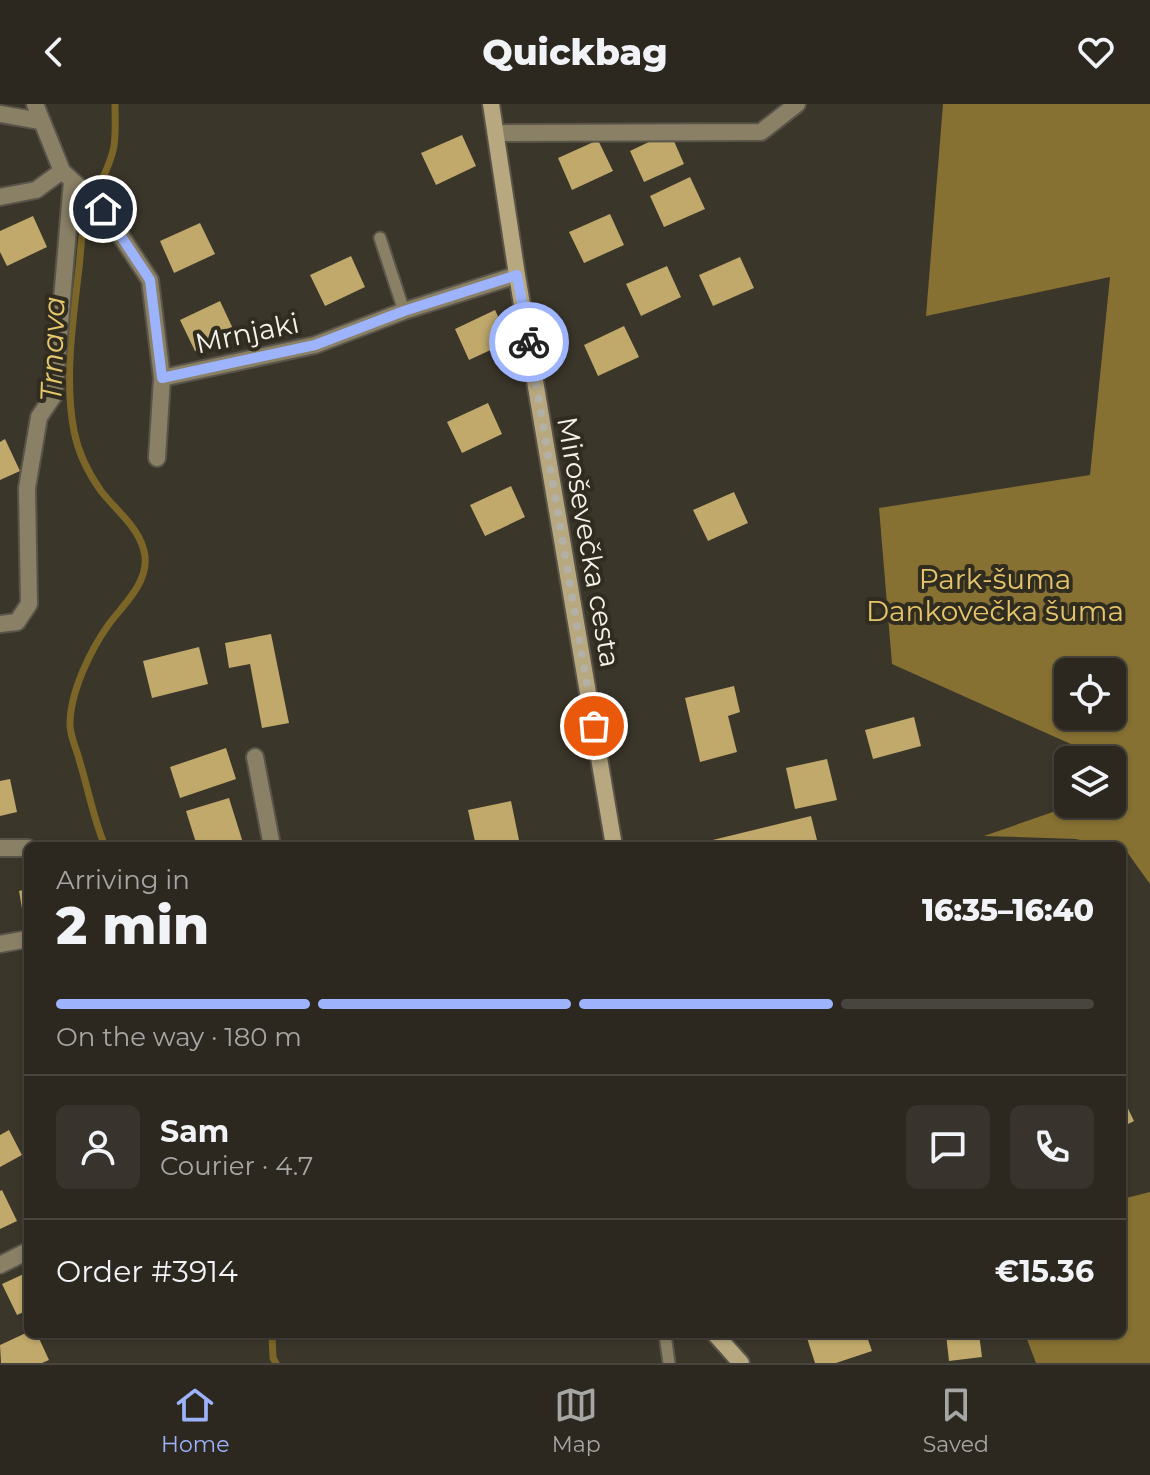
<!DOCTYPE html>
<html lang="en">
<head>
<meta charset="utf-8">
<style>
	body { margin:0; font-family:Montserrat,sans-serif; background:#38342d; color:#f1f3f6; height:100vh; display:flex; flex-direction:column; font-size:30px; white-space:nowrap }
	* { box-sizing:border-box; margin:0 }
	p { font-size:26px; color:#a6a6a5 }
	.icon { flex:none; width:44px; height:44px; fill:none; stroke:currentColor; stroke-width:2; stroke-linecap:round; stroke-linejoin:round }
	.map { position:relative; flex:1; overflow:hidden }
	.sheet { position:absolute; left:24px; top:738px; width:1102px; height:496px; display:flex; flex-direction:column; background:#2c2820; border-radius:12px; box-shadow:0 2px 6px #0004,0 0 0 2px #48443e }
	.sheet>* { flex:none }
	.tools { position:absolute; left:1054px; top:554px; display:grid; gap:16px }
	.tools a { display:grid; place-items:center; width:72px; height:72px; border-radius:12px; background:#2c2820; box-shadow:0 2px 6px #0004,0 0 0 2px #48443e; font-size:40px }
	.pin { position:absolute; display:grid; place-items:center; width:68px; height:68px; color:#fff; margin:-34px; border:4px solid #fff; border-radius:50%; box-shadow:0 2px 8px #0007 }
	.courier { position:absolute; display:grid; place-items:center; width:80px; height:80px; margin:-40px; border:6px solid #9db4fd; border-radius:50%; background:#fff; color:#222; box-shadow:0 2px 10px #0007 }
	.head em { font-style:normal; font-weight:800 }
	.head div { display:flex; flex-direction:column-reverse }
	.head { display:flex; align-items:center; justify-content:space-between; height:136px; padding:0 32px }
	h1 { font-size:52px; font-weight:800; line-height:60px }
	.bar { display:grid; grid-template-columns:repeat(4,1fr); gap:12px 8px; align-content:center; height:96px; padding:0 32px }
	.bar i { height:10px; border-radius:6px; background:#48443e }
	.bar .on { background:#9db4fd }
	.bar p { grid-column:span 4 }
	.line { display:flex; align-items:center; gap:20px; padding:0 32px; border-top:2px solid #48443e }
	.line div { flex:1 }
	.round { display:grid; place-items:center; flex:none; width:84px; height:84px; border-radius:12px; background:#38342d }
	header { display:flex; justify-content:space-between; align-items:center; height:104px; padding:0 32px; background:#2c2820; font-size:36px; font-weight:800 }
	.menu { display:flex; justify-content:space-around; align-items:center; height:112px; border-top:2px solid #48443e; background:#2c2820; font-size:22px; color:#a6a6a5 }
	.menu a { display:grid; justify-items:center; gap:4px }
	.menu .on { color:#9db4fd }
	.map>svg:first-child { display:block }
</style>
</head>
<body>
<header><svg class="icon" aria-label="back" viewBox="0 0 24 24"><path d="M15 5l-7 7 7 7"/></svg>Quickbag<svg class="icon" aria-label="heart" viewBox="0 0 24 24"><path d="M12 20l-8-8c-3-5 5-10 8-4 3-6 11-1 8 4z"/></svg></header>
<div class="map">
<svg width="1150" height="1259" viewBox="0 0 1150 1259">
	<rect width="100%" height="100%" fill="#3b362a"/>
	<path fill="#867032" fill-rule="evenodd" d="M943 0H1150V780L1127 748 1122 747V742H1103L1076 735 984 732 1076 700H1112V656H1082L1073 641 892 560 879 404 1090 371 1110 173 926 212ZM1068 568H1112V612H1068Z
		M1150 1088V1259H1036L1025 1230H1122V1095Z"/>
	<g fill="none" stroke-linecap="round" stroke-linejoin="round">
		<path stroke="#7b6627" stroke-width="7" d="M105 742C93 714 88 684 79 655 76 643 70 633 70 620 70 588 91 545 109 520 124 500 148 479 145 452 141 424 117 408 101 387 89 370 78 348 74 327 64 276 73 215 79 164 81 146 81 126 87 110 94 87 110 66 114 42 116 29 115 14 115 0
			M272 1230 273 1254 276 1259"/>
	</g>
	<path fill="#c0a96b" d="M670 28 684 60 644 78 630 47Z
		M462 31 476 62 436 81 421 49Z
		M598 36 613 67 572 86 558 54Z
		M690 73 705 105 664 123 650 92Z
		M610 110 624 141 584 159 569 128Z
		M33 112 47 143 7 162 0 148V127Z
		M200 119 215 150 174 169 160 137Z
		M351 152 365 183 325 202 310 171Z
		M740 153 754 184 713 202 699 171Z
		M667 162 681 193 641 212 626 180Z
		M220 197 235 229 195 247 180 216Z
		M495 206 510 237 469 256 455 225Z
		M624 222 639 253 598 272 584 241Z
		M488 299 502 330 462 349 447 318Z
		M5 335 20 367 0 376V338Z
		M511 382 525 413 485 432 470 401Z
		M734 388 748 419 708 437 693 406Z
		M271 530 289 619 262 624 250 560 229 564 225 539Z
		M199 543 208 580 152 594 143 557Z
		M734 582 740 608 728 612 737 648 700 658 685 594Z
		M914 613 921 642 873 655 865 626Z
		M226 644 236 675 180 694 170 663Z
		M827 655 837 696 795 705 786 664Z
		M10 675 17 708 0 712V677Z
		M229 694 244 742H197L186 707Z
		M511 697 519 736 488 742H476L468 706Z
		M811 712 818 740 809 742H688Z
		M28 785V822H25L19 787Z
		M1122 992 1134 1017 1122 1023Z
		M9 1026 22 1051 0 1063V1031Z
		M2 1086 17 1117 0 1125V1087Z
		M28 1168V1206L17 1211 2 1180Z
		M28 1228V1230H37L49 1256 42 1259H1L0 1241Z
		M820 1230H866L872 1247 836 1259H815L807 1234Z
		M946 1230H979L982 1253 949 1257Z"/>
	<g fill="none" stroke-linecap="round" stroke-linejoin="round">
		<g stroke="#595449" stroke-width="15">
			<path id="service" d="M380 134 404 207
				M665 1230 669 1259"/>
		</g>
		<g stroke="#595449" stroke-width="20">
			<path id="minor" d="M35 0 62 67 103 105 150 176 162 274 157 354
				M0 10 40 17
				M496 29 761 28 797 0
				M0 93 36 86 62 67
				M162 274 315 241 404 207 517 171
				M0 520 17 518 29 500 27 384 39 313 54 291 72 77
				M255 653 272 742
				M0 744H28
				M0 840 28 835
				M0 1161 28 1147"/>
		</g>
		<g stroke="#595449" stroke-width="20">
			<path id="secondary" d="M491 0 517 171 614 742
				M715 1230 741 1259"/>
		</g>
		<use href="#service" stroke="#898066" stroke-width="11"/>
		<use href="#minor" stroke="#898066" stroke-width="16"/>
		<use href="#secondary" stroke="#b7a880" stroke-width="16"/>
	</g>
	<g fill="none" stroke-linecap="round" stroke-linejoin="round">
		<path stroke="#b3b0a7" stroke-width="8" stroke-dasharray="0 14.4" d="M529 238 594 622"/>
		<path stroke="#9db4fd" stroke-width="10" d="M103 105 150 176 162 274 315 241 404 207 517 171 529 238"/>
	</g>
	<g text-anchor="middle" stroke-width="8" stroke-linejoin="round" paint-order="stroke">
		<g font-size="28" fill="#f4f2ea" stroke="#312c20">
			<text transform="translate(247 229) rotate(-12)" y="10">Mrnjaki</text>
			<text transform="translate(589 438) rotate(80)" y="10">Miroševečka cesta</text>
		</g>
		<g font-size="28" fill="#e5c56b" stroke="#312c20">
			<text x="995" y="485">Park-šuma<tspan x="995" dy="32">Dankovečka šuma</tspan></text>
		</g>
		<g font-size="30" font-style="italic" fill="#e7c86e" stroke="#312c20">
			<text transform="translate(53 245) rotate(-88)" y="10">Trnava</text>
		</g>
	</g>
</svg>
<div class="tools">
<a><svg class="icon" aria-label="locate" viewBox="0 0 24 24"><circle cx="12" cy="12" r="6"/><path d="M12 2v4M12 18v4M2 12h4M18 12h4"/></svg></a>
<a><svg class="icon" aria-label="layers" viewBox="0 0 24 24"><path d="M12 4l9 5-9 5-9-5zM3 14l9 5 9-5"/></svg></a>
</div>
<div class="pin" style="left:594px;top:622px;background:#ea580c"><svg class="icon" aria-label="bag" viewBox="0 0 24 24"><path d="M5 8h14l-1 12H6zM9 8a3 3 0 0 1 6 0"/></svg></div>
<div class="pin" style="left:103px;top:105px;background:#1f2937"><svg class="icon" aria-label="home" viewBox="0 0 24 24"><path d="M3 11l9-7 9 7M6 9v11h12V9"/></svg></div>
<div class="courier" style="left:529px;top:238px"><svg class="icon" aria-label="bike" viewBox="0 0 24 24"><circle cx="6" cy="16" r="4"/><circle cx="18" cy="16" r="4"/><path d="M6 16l4-8h5l3 8M10 8l3 8H6M13 5h3"/></svg></div>
<section class="sheet">
<div class="head"><div><h1>2 min</h1><p>Arriving in</p></div><em>16:35–16:40</em></div>
<div class="bar"><i class="on"></i><i class="on"></i><i class="on"></i><i></i><p>On the way · 180 m</p></div>
<div class="line" style="height:144px"><a class="round"><svg class="icon" aria-label="person" viewBox="0 0 24 24"><circle cx="12" cy="8" r="4"/><path d="M4 21q1-7 8-7t8 7"/></svg></a><div><b>Sam</b><p>Courier · 4.7</p></div><a class="round"><svg class="icon" aria-label="chat" viewBox="0 0 24 24"><path d="M4 5h16v11H9l-5 4z"/></svg></a><a class="round"><svg class="icon" aria-label="phone" viewBox="0 0 24 24"><path d="M5 4h4l2 5-3 2q2 4 5 5l2-3 5 2v4C11 20 4 13 5 4z"/></svg></a></div>
<div class="line" style="height:104px"><div>Order #3914</div><b>€15.36</b></div>
</section>
</div>
<nav class="menu">
<a class="on"><svg class="icon" aria-label="home" viewBox="0 0 24 24"><path d="M3 11l9-7 9 7M6 9v11h12V9"/></svg>Home</a>
<a><svg class="icon" aria-label="map" viewBox="0 0 24 24"><path d="M3 6l6-2 6 2 6-2v14l-6 2-6-2-6 2zM9 4v14M15 6v14"/></svg>Map</a>
<a><svg class="icon" aria-label="saved" viewBox="0 0 24 24"><path d="M7 4h10v16l-5-4-5 4z"/></svg>Saved</a>
</nav>
</body>
</html>
